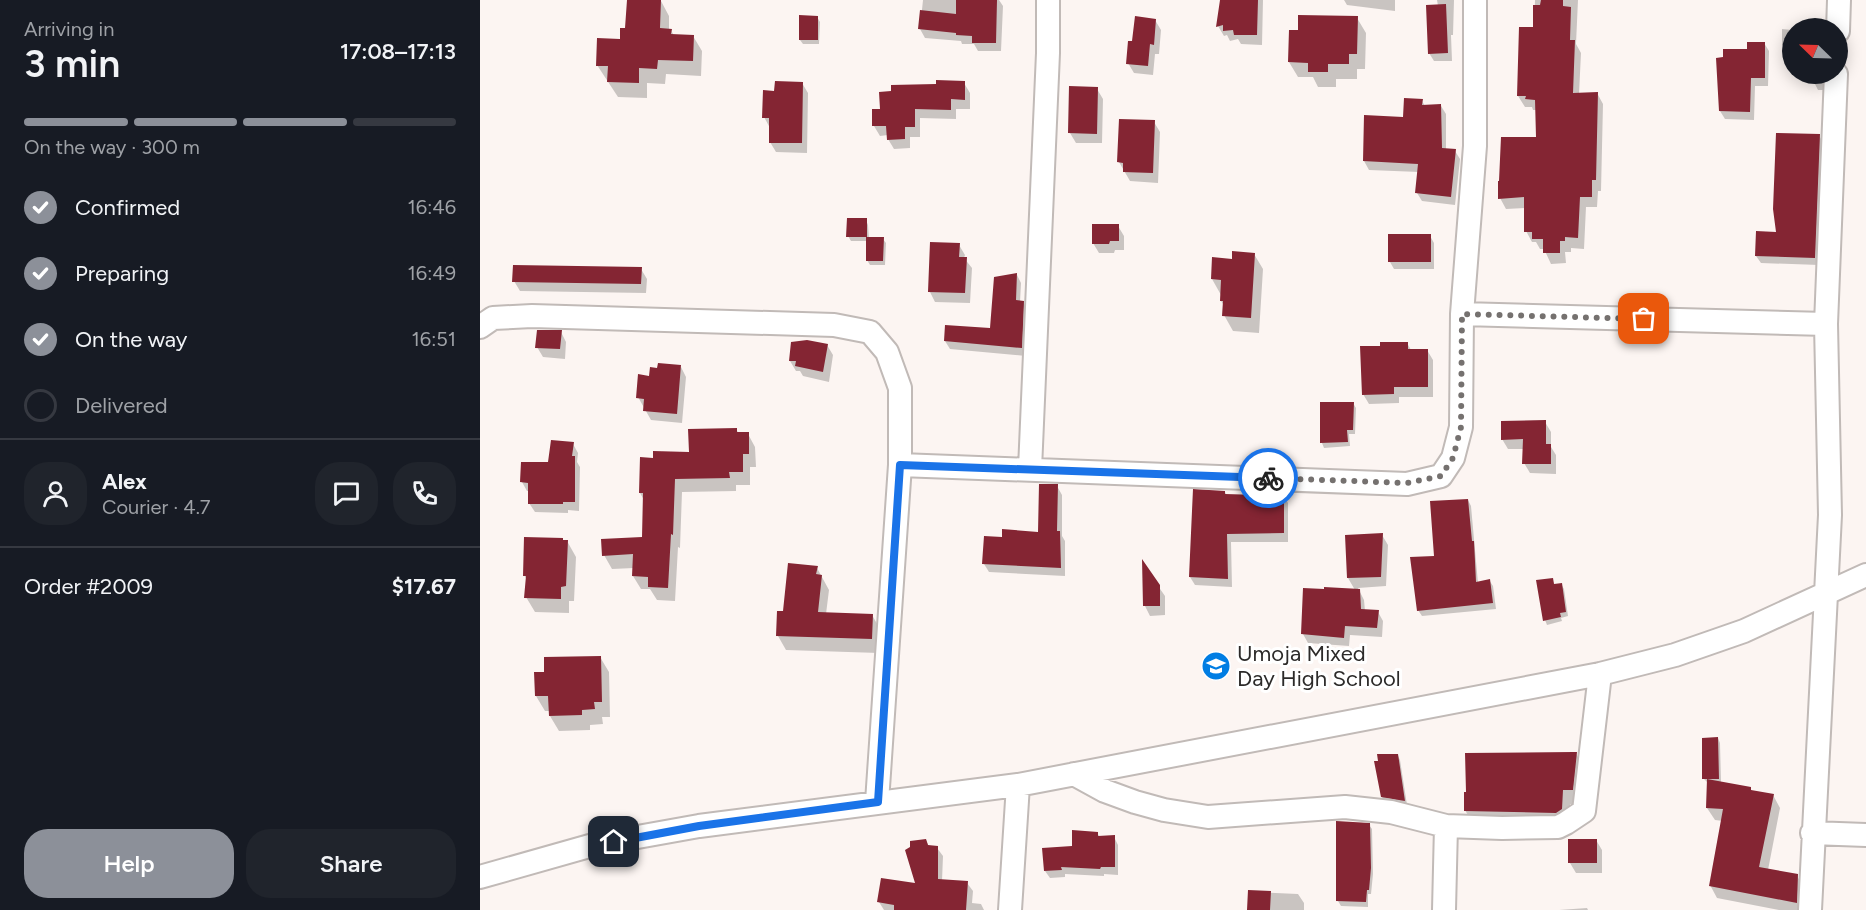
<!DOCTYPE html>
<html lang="en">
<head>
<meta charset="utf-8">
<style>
	body { margin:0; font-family:Figtree,sans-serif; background:#20242c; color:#f1f3f6; height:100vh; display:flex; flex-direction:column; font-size:22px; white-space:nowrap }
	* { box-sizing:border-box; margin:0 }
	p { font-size:20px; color:#9ea1a6 }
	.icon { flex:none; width:33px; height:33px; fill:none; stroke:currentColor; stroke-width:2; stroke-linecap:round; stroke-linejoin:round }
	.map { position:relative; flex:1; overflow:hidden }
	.details { display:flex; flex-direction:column; background:#171b24; width:480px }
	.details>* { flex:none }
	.needle { width:39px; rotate:293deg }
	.buttons { position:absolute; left:1302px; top:18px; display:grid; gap:12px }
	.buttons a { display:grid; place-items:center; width:66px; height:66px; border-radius:50%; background:#171b24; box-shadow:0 3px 15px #0003; font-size:30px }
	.pin { position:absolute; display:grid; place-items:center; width:51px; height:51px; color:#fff; margin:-26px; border-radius:12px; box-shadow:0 3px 9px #0006 }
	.courier { position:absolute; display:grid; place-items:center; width:60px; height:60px; margin:-30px; border:4px solid #1a73e8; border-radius:50%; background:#fff; color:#222; box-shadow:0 2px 8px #0007 }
	.headline em { font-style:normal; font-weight:600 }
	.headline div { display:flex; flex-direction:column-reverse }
	.headline { display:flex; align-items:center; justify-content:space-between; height:102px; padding:0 24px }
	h1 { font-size:39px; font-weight:600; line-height:45px }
	.bar { display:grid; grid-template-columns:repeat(4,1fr); gap:9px 6px; align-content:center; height:72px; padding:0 24px }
	.bar i { height:8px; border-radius:4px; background:#363941 }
	.bar .current { background:#8c9099 }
	.bar p { grid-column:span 4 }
	.line { display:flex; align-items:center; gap:15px; padding:0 24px; border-top:2px solid #363941 }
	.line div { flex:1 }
	.round { display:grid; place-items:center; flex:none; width:63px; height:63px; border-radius:24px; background:#20242c }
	ol { padding:0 24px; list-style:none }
	li { display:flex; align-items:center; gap:18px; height:66px }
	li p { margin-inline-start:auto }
	li .icon { padding:6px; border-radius:50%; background:#8c9099; color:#fff; stroke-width:4 }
	li:last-child { color:#9ea1a6 }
	li i { width:33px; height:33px; border:3px solid #363941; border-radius:50% }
	.cta { display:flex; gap:12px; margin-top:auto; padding:12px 24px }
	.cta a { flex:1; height:69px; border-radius:24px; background:#8c9099; color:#fff; font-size:24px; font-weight:600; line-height:69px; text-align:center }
	.cta a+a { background:#20242c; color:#f1f3f6 }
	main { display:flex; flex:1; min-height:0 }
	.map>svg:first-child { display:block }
</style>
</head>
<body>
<main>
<section class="details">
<div class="headline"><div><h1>3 min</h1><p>Arriving in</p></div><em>17:08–17:13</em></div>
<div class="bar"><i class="current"></i><i class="current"></i><i class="current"></i><i></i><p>On the way · 300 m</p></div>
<ol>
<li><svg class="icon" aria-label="check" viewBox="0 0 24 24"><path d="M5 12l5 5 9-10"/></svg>Confirmed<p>16:46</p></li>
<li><svg class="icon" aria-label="check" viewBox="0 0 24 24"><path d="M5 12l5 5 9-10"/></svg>Preparing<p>16:49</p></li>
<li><svg class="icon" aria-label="check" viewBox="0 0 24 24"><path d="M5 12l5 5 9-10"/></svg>On the way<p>16:51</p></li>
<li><i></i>Delivered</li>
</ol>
<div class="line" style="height:108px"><a class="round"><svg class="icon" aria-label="person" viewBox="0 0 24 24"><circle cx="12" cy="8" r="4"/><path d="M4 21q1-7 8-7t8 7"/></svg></a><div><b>Alex</b><p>Courier · 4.7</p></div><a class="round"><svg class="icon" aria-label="chat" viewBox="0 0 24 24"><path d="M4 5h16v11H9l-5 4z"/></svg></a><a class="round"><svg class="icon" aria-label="phone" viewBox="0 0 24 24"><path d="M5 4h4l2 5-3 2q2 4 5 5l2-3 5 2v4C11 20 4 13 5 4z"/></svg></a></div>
<div class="line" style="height:78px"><div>Order #2009</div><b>$17.67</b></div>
<div class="cta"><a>Help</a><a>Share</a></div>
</section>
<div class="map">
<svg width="1386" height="910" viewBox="0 0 1386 910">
	<rect width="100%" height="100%" fill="#fcf5f2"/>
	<path fill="#0003" d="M148 0 181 1 189 16V30H191L194 36H213L222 51 221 76 186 74 185 84 167 83V98L138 97 117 65 141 41 147 30Z
		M443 0H519L523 6 521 51H498L494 44H482L481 41 445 38 440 29Z
		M742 0H783L782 45 761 44 758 39 750 41 747 35 744 36 738 26Z
		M864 0H915V11L867 5Z
		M957 0H974L973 35H971L972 61H954L949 53 958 6Z
		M1055 0H1098L1096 44 1101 53 1099 94 1117 93 1123 104 1121 191H1118L1117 207H1106L1104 249 1091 248V252H1085L1086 263 1071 264 1064 249H1060L1056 242H1052L1046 231 1045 208 1026 209 1020 198 1058 139 1057 110H1053L1052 107H1045L1038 96 1054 29Z
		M337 17 340 22 339 44H323L320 40Z
		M877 18 886 33 885 69H877V79H856V87H838L833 77H818L809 62 819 32Z
		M675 20 681 30 679 54H675L673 75 654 73 648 63 653 43Z
		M1302 29 1312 30V49L1304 48 1302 44Z
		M1284 43 1289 51 1288 86H1275L1274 120 1245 119 1240 111 1269 51Z
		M1333 74H1354L1347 90H1338L1333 80Z
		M322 83 328 93 327 153 296 152 290 142V128L284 117 295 92Z
		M484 83 490 93V109H476V119L440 118V137H430V148L414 149 408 139V135L400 136 394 126 401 110Z
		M617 89 623 99 622 143H596L590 133Z
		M942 101 945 106H961L966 114V150L975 151 980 159 975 205 942 201 937 193 939 172 889 170 884 161Z
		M674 122 680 132 678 183 650 181 639 162Z
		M1339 136 1344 143 1339 265 1281 263 1276 256 1297 233Z
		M386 220 388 225 389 239H403L406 243 405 265H390L387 260 388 241H371L368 236Z
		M638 226 644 236V250H635L634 253H619L613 243Z
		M950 236 954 243V269H914L910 262Z
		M479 245 485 255 484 258 492 268 490 303 455 302 450 292Z
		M774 254 783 269 779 333 753 331 744 315 745 307 741 301V295L732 279 753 260Z
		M161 269 167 279 166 293 40 291 34 281Z
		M537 275 541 283 540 302H543L548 311 546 356 470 349 465 341 512 330Z
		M81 332 86 342 85 359 63 357 57 347Z
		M312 343 347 345 353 355 349 382 323 376 320 371H316L310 361Z
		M927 343 931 350H947L953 360V397H919V403L889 404 883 394Z
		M201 367 206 377 202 423 171 420 158 397 171 377Z
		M842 403H873L876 408 875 434H869L870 446 844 448 842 443Z
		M1065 422 1071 432V447L1076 455V474L1050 473 1044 463V449H1028L1022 439Z
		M256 429 259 434H268L275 447 276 467H270V485H256V491L202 492 200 548 198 547 195 601 177 600 170 589H161L153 576 154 568 132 569 124 555 164 538V500L160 493 162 459H175L211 454Z
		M93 444 98 453 97 462 100 467 99 511 88 510V513L55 512 49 503V491H47L42 482 70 464Z
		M577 486 582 495V536L585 541V576L509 572 504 564 559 533Z
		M745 492 747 496 803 494 808 503V542H751L752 587 715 585 710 577Z
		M988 500 991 506 998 583 1009 580 1013 586 1016 609 942 616 938 610 955 557Z
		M902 535 908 545 906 586 878 588 884 600 885 611 898 612 903 621 902 637 870 635 869 646 828 643 823 634 875 590 868 578Z
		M83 541H87L96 557 94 601H89V613L55 612 46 597 47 580 44 575Z
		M337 568 349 590 346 614 392 615 400 629 399 653 306 650 298 636Z
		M1072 580 1075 585 1081 584 1084 589 1088 616 1081 618 1082 621 1067 625 1065 620Z
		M678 586 685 596V615L670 616 665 606Z
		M120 657 129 672 130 717H122L123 724 110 725V730L79 731 70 716V711H65L56 696 66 673Z
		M1238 738 1240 743 1241 783 1270 788 1272 791 1293 795 1300 808 1288 870 1317 876 1324 888 1323 910H1299L1237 898 1230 885 1243 821 1235 820 1227 808 1228 783 1224 779Z
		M1096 754 1104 767 1100 804H1090L1089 823 993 824 985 810Z
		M918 756 920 760 927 805 905 802 902 797Z
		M889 825 892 829 893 874 891 894H888V907L861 906 858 901Z
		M617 833 620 837H634L638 845V875L624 874V876L585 874V877L570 878 565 871 593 847Z
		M446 840 449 847 457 848 463 856 462 881 487 883 493 891 492 903 501 904 504 910H404L399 902 437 885Z
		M1116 840 1122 850V873H1096L1090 863Z
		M770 892 818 894 824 903V910H771Z
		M1107 908 1108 910H1079Z"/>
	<path fill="#842533" d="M147 0H181L180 28 192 29 191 34 214 35 213 61 178 60 177 69 159 68V83L127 82 128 66H116L117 38 140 39V28H145Z
		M476 0H517L516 43H492V36L476 35V33L438 29 440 10 476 14Z
		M740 0H778L777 35H754L753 30 743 31V25L736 27Z
		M1061 0H1083V6L1091 7 1090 40H1095L1093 93 1118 92 1116 180H1112V197H1100L1098 238 1085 237V241H1080V253H1063V239H1052V232H1044V197L1018 199V181H1019L1021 137H1056L1055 100 1045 99 1046 96H1037L1039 27H1053V5H1060Z
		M966 4 968 53 948 54 946 5Z
		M319 15 338 16V40H319Z
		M818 15 878 16 877 54H869V64H848V72H828V63L808 62 809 30H818Z
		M655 16 676 19 674 45 670 44 668 66 646 64 648 41H652Z
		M1267 42H1285V78H1271L1270 112 1239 111 1236 58 1243 57V49H1267Z
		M456 80 485 81V100L471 99V110L435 109V127H425V139L407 140 406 126H392V109H400L399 92 411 91V85L456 84Z
		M295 81 323 82 322 143H289V118H282L283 90 294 91Z
		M589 86 618 87 617 134 588 133Z
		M924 98 943 99 942 105 961 104 962 148 976 149 971 197 935 193 938 164 883 161 884 115 923 117Z
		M639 119 675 120 673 173 643 172V163L637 162Z
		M1296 133 1340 134 1335 258 1275 256 1276 231 1296 232 1293 209Z
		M367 218H387V237H366Z
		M612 224H639V241H630L629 244H612Z
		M908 234H951V262H908Z
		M386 237H404L403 261H386Z
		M450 242 480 243 479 257H487L485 293 448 292Z
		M752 251 775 253 771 318 742 316 743 301H740L741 280 731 279 732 257 752 259Z
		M33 265 162 267 161 284 32 282Z
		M537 273 536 300 544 301 542 348 464 341 465 325 510 328 514 277Z
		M57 330H82L80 349 55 348Z
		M327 340 348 344 343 372 315 366 316 361H309L311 342Z
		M900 342H928V349H948V387H914V394L882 395 880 346H900Z
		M178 363 201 365 197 414 163 411 164 399 156 398 158 374 169 376 170 367 177 368Z
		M840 402H874L873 430H867L868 442 840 443Z
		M1066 420V444H1071V464H1042L1043 439 1021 440V421Z
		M257 428V432H269V454H263V472H249L250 478 195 479 193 535 191 534 188 588 168 587V577L152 576 153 554 122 556 121 539 162 537 163 493H159L160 457 173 458V451L209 452 208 429Z
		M71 440 94 442 92 456H95V502H83V504H48V483L40 482 41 462H68Z
		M559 484H578L577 531H580L581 568 502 564 504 536 522 537V529L558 532Z
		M713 489 745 491V494L779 495V492L804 493V533L747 534 748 579 709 577Z
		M988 499 992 541H994L996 582 1010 579 1013 603 937 611 930 557 954 556 950 501Z
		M903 533 901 577 867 578 865 535Z
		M44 537 83 538V540H88L86 586 81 587V599L44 598 46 576H43Z
		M662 559 680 585V606H663Z
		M308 563 338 566 336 574 342 575 338 612 393 614 392 639 296 636 297 611H303Z
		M1073 578 1074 584 1082 583 1086 612 1080 613 1081 617 1063 621 1056 580Z
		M844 587 880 589 881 609 899 610 897 628 865 626 864 638 821 634 823 588 844 589Z
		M121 656 122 702H114L115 709 102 710V715L69 716 68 696H55L54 672H64V657Z
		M1238 737 1239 779H1222V738Z
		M1094 752H1097L1093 790H1083L1082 809 1076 813 984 811V792H986L985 753Z
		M897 754H918L925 801 901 797 894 761H898Z
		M1227 779 1271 787V790L1294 794 1279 867 1318 874 1317 903 1229 886 1243 809 1226 808Z
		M856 821 890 823 891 868 889 890H887L886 902 856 901Z
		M592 830 618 832V836L635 835V867H621L620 869 581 867 582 870 564 871 562 848 592 846Z
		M446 839 448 845 458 846V879L488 881 486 910H414V905L397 902 401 878 435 883 425 850 430 847V841Z
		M1088 839H1117V863H1088Z
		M768 890 791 891 790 910H767Z"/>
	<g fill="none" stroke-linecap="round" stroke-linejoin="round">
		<g stroke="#c1bab7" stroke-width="26">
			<path id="minor" d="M1358 31 1359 0
				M982 314 1346 324
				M0 327 13 318 52 316 354 325 390 332 407 352 420 388V465L397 802
				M420 465 927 484 961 476 973 458 981 427 982 314 995 146V0
				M550 469 568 53V0
				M594 774 625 791 655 802 684 810 728 817 865 807 911 812 966 826 1022 828 1078 827 1086 823 1104 811 1120 674
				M1332 833 1386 835
				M0 877 113 845 219 826 538 785 1120 674 1195 655 1264 631 1386 575
				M530 910 538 785
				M964 910 966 826
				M1330 910 1350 515 1346 324 1356 74"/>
		</g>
		<use href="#minor" stroke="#fff" stroke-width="22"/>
	</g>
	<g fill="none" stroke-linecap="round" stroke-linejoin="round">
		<path stroke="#75716f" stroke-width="6" stroke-dasharray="0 10.8" d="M788 478 927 483 961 476 973 458 981 427 982 314 1164 319"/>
		<path stroke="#1a73e8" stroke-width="8" d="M134 842 219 826 398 802 420 465 788 478"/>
	</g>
	<defs>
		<g id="school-disc" transform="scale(1.5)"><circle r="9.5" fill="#007de3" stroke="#fff"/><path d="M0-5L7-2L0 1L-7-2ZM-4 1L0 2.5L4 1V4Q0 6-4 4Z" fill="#fff"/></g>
	</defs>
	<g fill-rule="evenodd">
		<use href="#school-disc" x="736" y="666"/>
	</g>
	<g text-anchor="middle" stroke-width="6" stroke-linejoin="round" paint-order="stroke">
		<g font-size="22" fill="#2c2a29" stroke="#fff" text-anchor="start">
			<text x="757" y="661">Umoja Mixed<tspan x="757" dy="25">Day High School</tspan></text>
		</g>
	</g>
</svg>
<div class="buttons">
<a><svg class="needle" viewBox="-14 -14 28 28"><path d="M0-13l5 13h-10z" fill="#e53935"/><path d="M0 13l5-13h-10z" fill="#9ea1a6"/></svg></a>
</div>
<div class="pin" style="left:1164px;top:319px;background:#ea580c"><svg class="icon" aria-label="bag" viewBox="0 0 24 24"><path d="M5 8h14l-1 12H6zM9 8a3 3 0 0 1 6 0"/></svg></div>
<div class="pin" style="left:134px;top:842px;background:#1f2937"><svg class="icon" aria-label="home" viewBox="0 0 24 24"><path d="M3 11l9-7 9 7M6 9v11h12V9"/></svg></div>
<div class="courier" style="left:788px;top:478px"><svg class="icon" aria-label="bike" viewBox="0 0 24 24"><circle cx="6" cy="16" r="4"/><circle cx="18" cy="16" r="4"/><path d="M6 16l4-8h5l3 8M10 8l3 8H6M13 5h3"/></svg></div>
</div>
</main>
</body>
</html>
